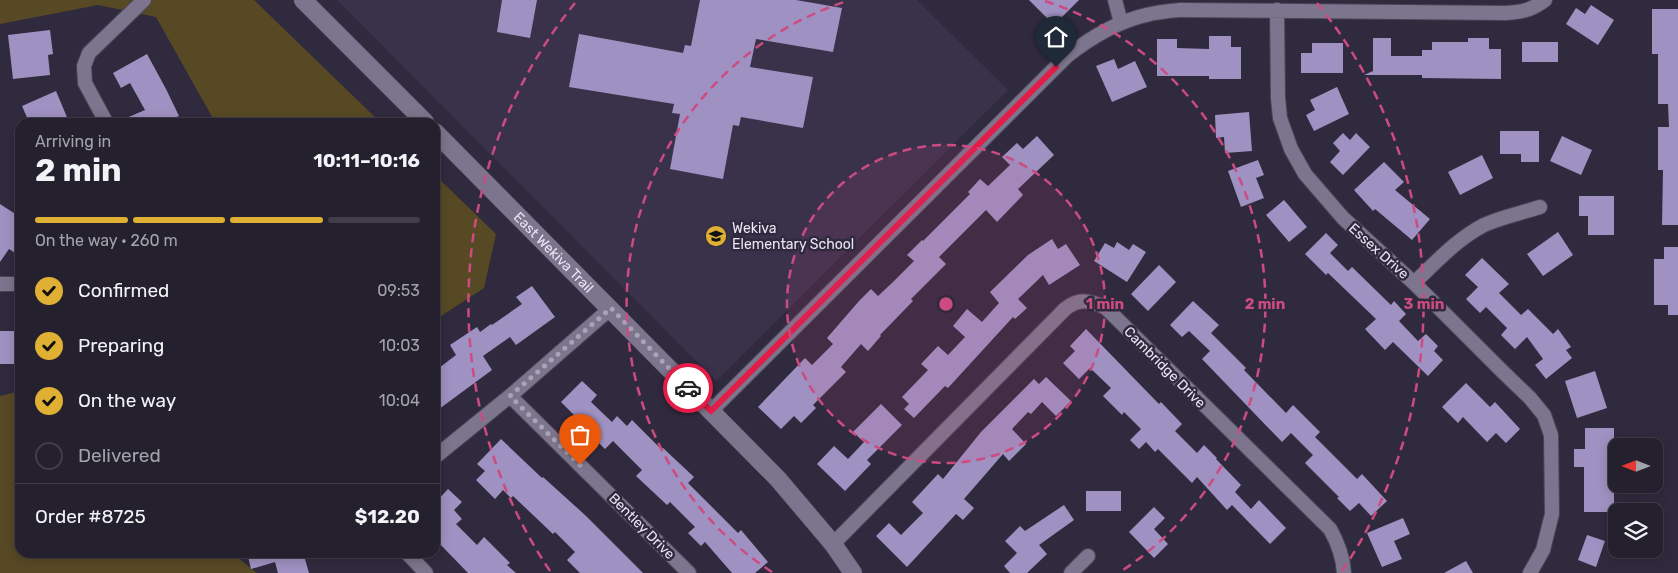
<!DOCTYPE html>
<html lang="en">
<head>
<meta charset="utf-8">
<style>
	body { margin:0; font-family:Rubik,sans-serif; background:#2c2836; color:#f1f3f6; height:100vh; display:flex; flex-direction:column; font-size:19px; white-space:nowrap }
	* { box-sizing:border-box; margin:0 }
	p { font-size:16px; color:#a3a3aa }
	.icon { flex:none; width:28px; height:28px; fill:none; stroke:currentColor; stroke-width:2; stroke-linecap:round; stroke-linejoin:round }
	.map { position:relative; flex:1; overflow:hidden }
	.side { position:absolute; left:15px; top:118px; width:425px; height:440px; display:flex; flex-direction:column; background:#24202e; border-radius:15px; box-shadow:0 2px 12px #0003,0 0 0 1px #413e4a }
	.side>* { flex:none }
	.needle { width:32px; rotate:270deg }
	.controls { position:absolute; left:1608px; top:438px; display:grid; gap:10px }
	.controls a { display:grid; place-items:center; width:55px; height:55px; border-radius:10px; background:#24202e; box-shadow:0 2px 12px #0003,0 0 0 1px #413e4a; font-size:25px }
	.pin { position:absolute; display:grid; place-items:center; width:42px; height:42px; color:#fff; margin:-51px -21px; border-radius:50% 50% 50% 0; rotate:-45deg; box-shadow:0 0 5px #0007 }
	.pin .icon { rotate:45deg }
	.courier { position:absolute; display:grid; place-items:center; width:50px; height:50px; margin:-25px; border:4px solid #e11d48; border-radius:50%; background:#fff; color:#222; box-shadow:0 1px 6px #0007 }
	.headline em { font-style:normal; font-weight:700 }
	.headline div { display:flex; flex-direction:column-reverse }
	.headline { display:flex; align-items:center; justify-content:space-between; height:85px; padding:0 20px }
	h1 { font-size:32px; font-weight:700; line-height:38px }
	.bar { display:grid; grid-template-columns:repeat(4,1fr); gap:8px 5px; align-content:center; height:60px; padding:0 20px }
	.bar i { height:6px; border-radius:4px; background:#413e4a }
	.bar .on { background:#e0b034 }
	.bar p { grid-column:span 4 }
	.line { display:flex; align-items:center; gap:12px; padding:0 20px; border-top:1px solid #413e4a }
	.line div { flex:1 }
	ol { padding:0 20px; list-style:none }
	li { display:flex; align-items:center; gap:15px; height:55px }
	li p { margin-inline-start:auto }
	li .icon { padding:5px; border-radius:50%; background:#e0b034; color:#111; stroke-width:4 }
	li:last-child { color:#a3a3aa }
	li i { width:28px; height:28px; border:2px solid #413e4a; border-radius:50% }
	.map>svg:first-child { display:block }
</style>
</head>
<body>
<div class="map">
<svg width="1678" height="573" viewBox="0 0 1678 573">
	<rect width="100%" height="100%" fill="#302a3e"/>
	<path fill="#3a324b" d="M337 0H917L1008 90 716 381Z"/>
	<path fill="#584925" d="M0 0H254L380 122H215L156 17 98 5 0 24Z
		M435 175 496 234 484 288 435 320Z
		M20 391V552L232 553 257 573H0V396Z"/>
	<path fill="#9f91c1" d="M502 0H537L530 38 497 32Z
		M700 0H796L842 8 833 52 756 39 750 67 813 77 803 128 741 117 739 126 733 125 723 179 670 169 680 114 672 113 674 104 569 87 579 34 683 53 685 45 691 46Z
		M1029 0H1079L1054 25Z
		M1591 5 1614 20 1598 45 1566 24 1576 8 1585 14Z
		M1652 9H1678V225H1662L1663 170H1658V127H1669L1668 104H1658V54H1652Z
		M50 30 53 54 48 55 50 75 13 79 8 35Z
		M1209 36H1231V47H1241V79H1209V76H1157V39H1177V48L1209 49Z
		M1373 38H1391V56H1422V50H1432V42H1468V38H1489V49H1501V79L1422 78V75H1364L1373 71Z
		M1522 42H1558V62H1522Z
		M1312 43H1343V73H1301V53H1312Z
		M147 54 166 89 179 116 171 119 173 122H117L145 110 130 83 121 88 113 73Z
		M1114 59 1118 69 1135 61 1147 87 1112 102 1096 66Z
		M1337 87 1349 114 1314 131 1306 115 1315 110 1310 100Z
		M56 91 69 122H29L22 106Z
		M1249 112 1252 151 1225 153 1224 137 1216 138 1215 115Z
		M1500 131H1539V162H1521V154H1500Z
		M1343 133 1350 140 1356 133 1370 147 1343 175 1330 162 1340 151 1333 143Z
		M1037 136 1054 155 1018 189 1023 195 997 222 986 210 939 257 946 264 911 299 913 301 880 335 881 336 868 351 861 344 841 367 846 372 813 405 816 408 801 423 794 416 781 429 758 407 805 358 812 365 833 344 827 338 859 301 871 289 878 296 893 282 914 261 907 255 922 240 923 241 970 194 968 192 980 179 988 186 1010 165 1002 157 1017 143 1023 149Z
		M1562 136 1592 150 1581 175 1550 161Z
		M1482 155 1493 178 1460 195 1448 172Z
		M1258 160 1264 175 1256 178 1264 198 1241 207 1228 171Z
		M1384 162 1404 182 1395 190 1430 219 1412 240 1375 209 1373 211 1354 190Z
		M1579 196H1614V235H1588V216H1579Z
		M1284 200 1307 227 1289 242 1266 215Z
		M0 204 20 217V256L9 249 0 262Z
		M1558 232 1573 255 1543 276 1527 254Z
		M1326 233 1338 245 1330 253 1348 271 1352 267 1391 305 1394 301 1406 314 1399 321 1418 341 1426 334 1438 346 1434 351 1443 360 1428 376 1393 342 1385 350 1365 329 1376 319 1328 273 1326 275 1305 254Z
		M1052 239 1058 249 1066 244 1080 265 1049 285 1043 275 1018 299 1027 308 1015 319 1013 317 948 388 945 386 914 418 904 409 909 404 902 397 928 370 921 364 938 346 948 355 965 337 953 326 967 309 982 322 999 303 990 292 1028 255Z
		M1117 242 1129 250 1133 244 1146 252 1127 282 1094 261 1105 243 1114 248Z
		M1664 247H1678V315H1668V305H1654V259H1664Z
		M1482 258 1509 284 1499 293 1521 315 1528 309 1553 334 1558 329 1571 347 1566 350 1572 358 1546 379 1535 365 1543 359 1527 337 1515 349 1501 335 1507 328 1486 307 1480 313 1466 299 1478 287 1465 275Z
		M1159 265 1176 282 1148 311 1131 294Z
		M532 286 555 317 516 345 510 337 483 356 492 370 435 412V371L456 355 450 345 477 327 480 332 491 324 492 325 522 304 516 297Z
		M1193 301 1219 325 1211 333 1246 368 1244 370 1286 413 1293 405 1320 432 1315 437 1357 479 1362 474 1387 501 1371 516 1359 503 1350 511 1337 498 1339 497 1305 463 1313 455 1291 433 1282 442 1202 359 1210 351 1189 331 1182 337 1170 325Z
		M1086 329 1159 404 1161 402 1182 424 1175 431 1197 453 1204 445 1217 458 1216 459 1241 485 1235 492 1251 509 1259 500 1286 528 1270 544 1232 505 1227 510 1197 477 1192 483 1158 449 1155 452 1146 442 1139 449 1130 440 1141 429 1124 412 1122 415 1103 396 1111 388 1090 368 1079 379 1063 363 1075 351 1070 346Z
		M0 331H20V364H0Z
		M1595 371 1607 408 1577 418 1565 381Z
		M1046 377 1071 401 1056 416 1042 402 1031 414 1028 412 1012 429 1026 444 1009 461 1003 454 964 499 974 508 963 520 956 514 907 567 876 536 889 523 901 535 923 513 912 502 938 474 943 479 981 432 1034 379 1039 384Z
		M582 381 597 395 591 402 612 422 617 416 627 426 632 420 661 449 663 448 694 477 688 483 738 533 741 530 768 562 755 573H732L705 542 701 546 688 533 695 527 670 502 667 505 636 476 642 470 613 441 605 449 595 439 596 437 561 402Z
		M1466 383 1490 407 1495 402 1520 429 1506 443 1496 433 1487 442 1463 417 1458 423 1442 407Z
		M881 404 902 425 867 460 871 464 845 491 817 464 834 446 848 459 864 442 853 432Z
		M1585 428H1614V512H1584V467H1574V449H1585Z
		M501 439 542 478 543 477 585 515 643 573H580L567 560 575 552 555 532 553 534 513 496 511 498 503 490 495 499 476 480 485 471 477 464Z
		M448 489 462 502 454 510 462 519 456 524 477 545 484 537 510 563 507 565 516 573H468L435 539V503Z
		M1086 491H1121V511H1086Z
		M1064 505 1074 520 1039 545 1047 554 1027 573H1010L1004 566 1017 553 1005 541 1020 526 1025 531Z
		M1154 507 1165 518 1154 529 1168 544 1154 558 1129 532Z
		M1403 518 1410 534 1394 541 1402 559 1382 567 1367 533Z
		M1587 535 1605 541 1596 567 1578 560Z
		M247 552H303L309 573H278L275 562 251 569Z
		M1466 561 1473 573H1444Z"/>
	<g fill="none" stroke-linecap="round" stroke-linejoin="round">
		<g stroke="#4a4557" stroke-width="16">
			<path id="minor" d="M1115 0 1121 23
				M1277 10 1278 98 1280 118 1291 149 1305 174 1343 218 1414 283 1503 372 1530 398 1544 415 1551 435 1552 514 1543 550 1530 573
				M106 122 85 83 84 66 89 53 144 0
				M1414 283C1436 262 1457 239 1484 225 1501 217 1522 213 1540 207
				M0 284H20
				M510 396 689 573
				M711 411 1067 56C1090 38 1116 22 1146 15 1157 12 1169 11 1180 10L1506 13C1522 12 1532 10 1545 0
				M435 457 510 396 611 308
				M833 544 1065 309C1079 298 1090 300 1106 308L1330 529C1338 543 1343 556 1344 573
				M406 552 426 573
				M1071 573 1088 556"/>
		</g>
		<g stroke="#4a4557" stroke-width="19">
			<g id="tertiary">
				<path d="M303 0 425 122"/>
				<path id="s1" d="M435 132 778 479 833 544 853 573"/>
			</g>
		</g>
		<use href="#minor" stroke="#7c758d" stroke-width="14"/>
		<use href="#tertiary" stroke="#7c758d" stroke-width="18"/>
	</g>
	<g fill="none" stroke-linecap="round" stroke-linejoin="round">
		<path stroke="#a9a4b4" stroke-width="5" stroke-dasharray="0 9" d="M580 465 510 396 611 308 688 388"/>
		<path stroke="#e11d48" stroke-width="6" d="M688 388 711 411 1056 67"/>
	</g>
	<circle cx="946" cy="304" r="159" fill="#cc4c81" fill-opacity=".12"/>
	<g fill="none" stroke="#cc4c81" stroke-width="2.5" stroke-dasharray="9 6">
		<circle cx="946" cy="304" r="159"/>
		<path d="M772 572A319 319 0 0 1 847 1M1045 1A319 319 0 0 1 1120 572"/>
		<path d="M550 571A478 478 0 0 1 575 3M1317 3A478 478 0 0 1 1342 571"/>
	</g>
	<defs>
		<g id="school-disc" transform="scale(1.125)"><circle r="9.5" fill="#e0b034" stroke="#302a3e"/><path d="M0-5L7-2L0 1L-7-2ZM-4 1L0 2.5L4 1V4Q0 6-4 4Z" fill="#111"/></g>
	</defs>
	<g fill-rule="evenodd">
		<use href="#school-disc" x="716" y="236"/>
	</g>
	<g text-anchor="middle" stroke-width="5" stroke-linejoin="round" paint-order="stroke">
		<g font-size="14" fill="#eae6f4" stroke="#302a3e" text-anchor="start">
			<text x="732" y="233">Wekiva<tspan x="732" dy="16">Elementary School</tspan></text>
		</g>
		<g font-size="14" fill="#eae6f4" stroke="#302a3e">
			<text transform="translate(1379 251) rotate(42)" y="5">Essex Drive</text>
			<text dy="5" stroke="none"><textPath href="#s1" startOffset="169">East Wekiva Trail</textPath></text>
			<text transform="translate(1165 367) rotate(45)" y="5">Cambridge Drive</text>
			<text transform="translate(642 526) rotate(45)" y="5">Bentley Drive</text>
		</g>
	</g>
	<circle cx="946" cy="304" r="8" fill="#cc4c81" stroke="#302a3e" stroke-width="2.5"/>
	<g font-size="15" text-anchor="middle" font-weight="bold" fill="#cc4c81" stroke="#302a3e" stroke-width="5" stroke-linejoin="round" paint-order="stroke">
		<text x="1105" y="309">1 min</text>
		<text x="1265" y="309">2 min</text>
		<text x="1424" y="309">3 min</text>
	</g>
</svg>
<div class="controls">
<a><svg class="needle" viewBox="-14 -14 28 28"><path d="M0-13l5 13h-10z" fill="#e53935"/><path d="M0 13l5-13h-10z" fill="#a3a3aa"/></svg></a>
<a><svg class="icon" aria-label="layers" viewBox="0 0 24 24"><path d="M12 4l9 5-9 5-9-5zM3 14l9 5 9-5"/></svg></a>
</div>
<div class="pin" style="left:580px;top:465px;background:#ea580c"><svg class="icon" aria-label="bag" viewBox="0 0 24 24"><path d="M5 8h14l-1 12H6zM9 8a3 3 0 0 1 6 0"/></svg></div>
<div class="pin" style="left:1056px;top:67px;background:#1f2937"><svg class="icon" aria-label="home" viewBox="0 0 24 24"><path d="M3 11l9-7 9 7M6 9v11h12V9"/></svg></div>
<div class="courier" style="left:688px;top:388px"><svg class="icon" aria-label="car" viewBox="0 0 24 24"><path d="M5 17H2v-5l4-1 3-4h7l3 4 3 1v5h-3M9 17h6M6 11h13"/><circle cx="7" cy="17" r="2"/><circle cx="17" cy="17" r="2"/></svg></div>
<section class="side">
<div class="headline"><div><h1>2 min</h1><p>Arriving in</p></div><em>10:11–10:16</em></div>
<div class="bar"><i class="on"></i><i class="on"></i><i class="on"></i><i></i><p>On the way · 260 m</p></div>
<ol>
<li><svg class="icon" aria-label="check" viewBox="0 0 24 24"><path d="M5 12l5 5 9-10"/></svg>Confirmed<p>09:53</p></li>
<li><svg class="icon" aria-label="check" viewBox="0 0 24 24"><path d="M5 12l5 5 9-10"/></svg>Preparing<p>10:03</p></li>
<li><svg class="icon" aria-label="check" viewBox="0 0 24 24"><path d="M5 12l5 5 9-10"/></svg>On the way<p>10:04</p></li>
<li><i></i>Delivered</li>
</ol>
<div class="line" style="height:65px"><div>Order #8725</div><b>$12.20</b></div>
</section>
</div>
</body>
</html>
